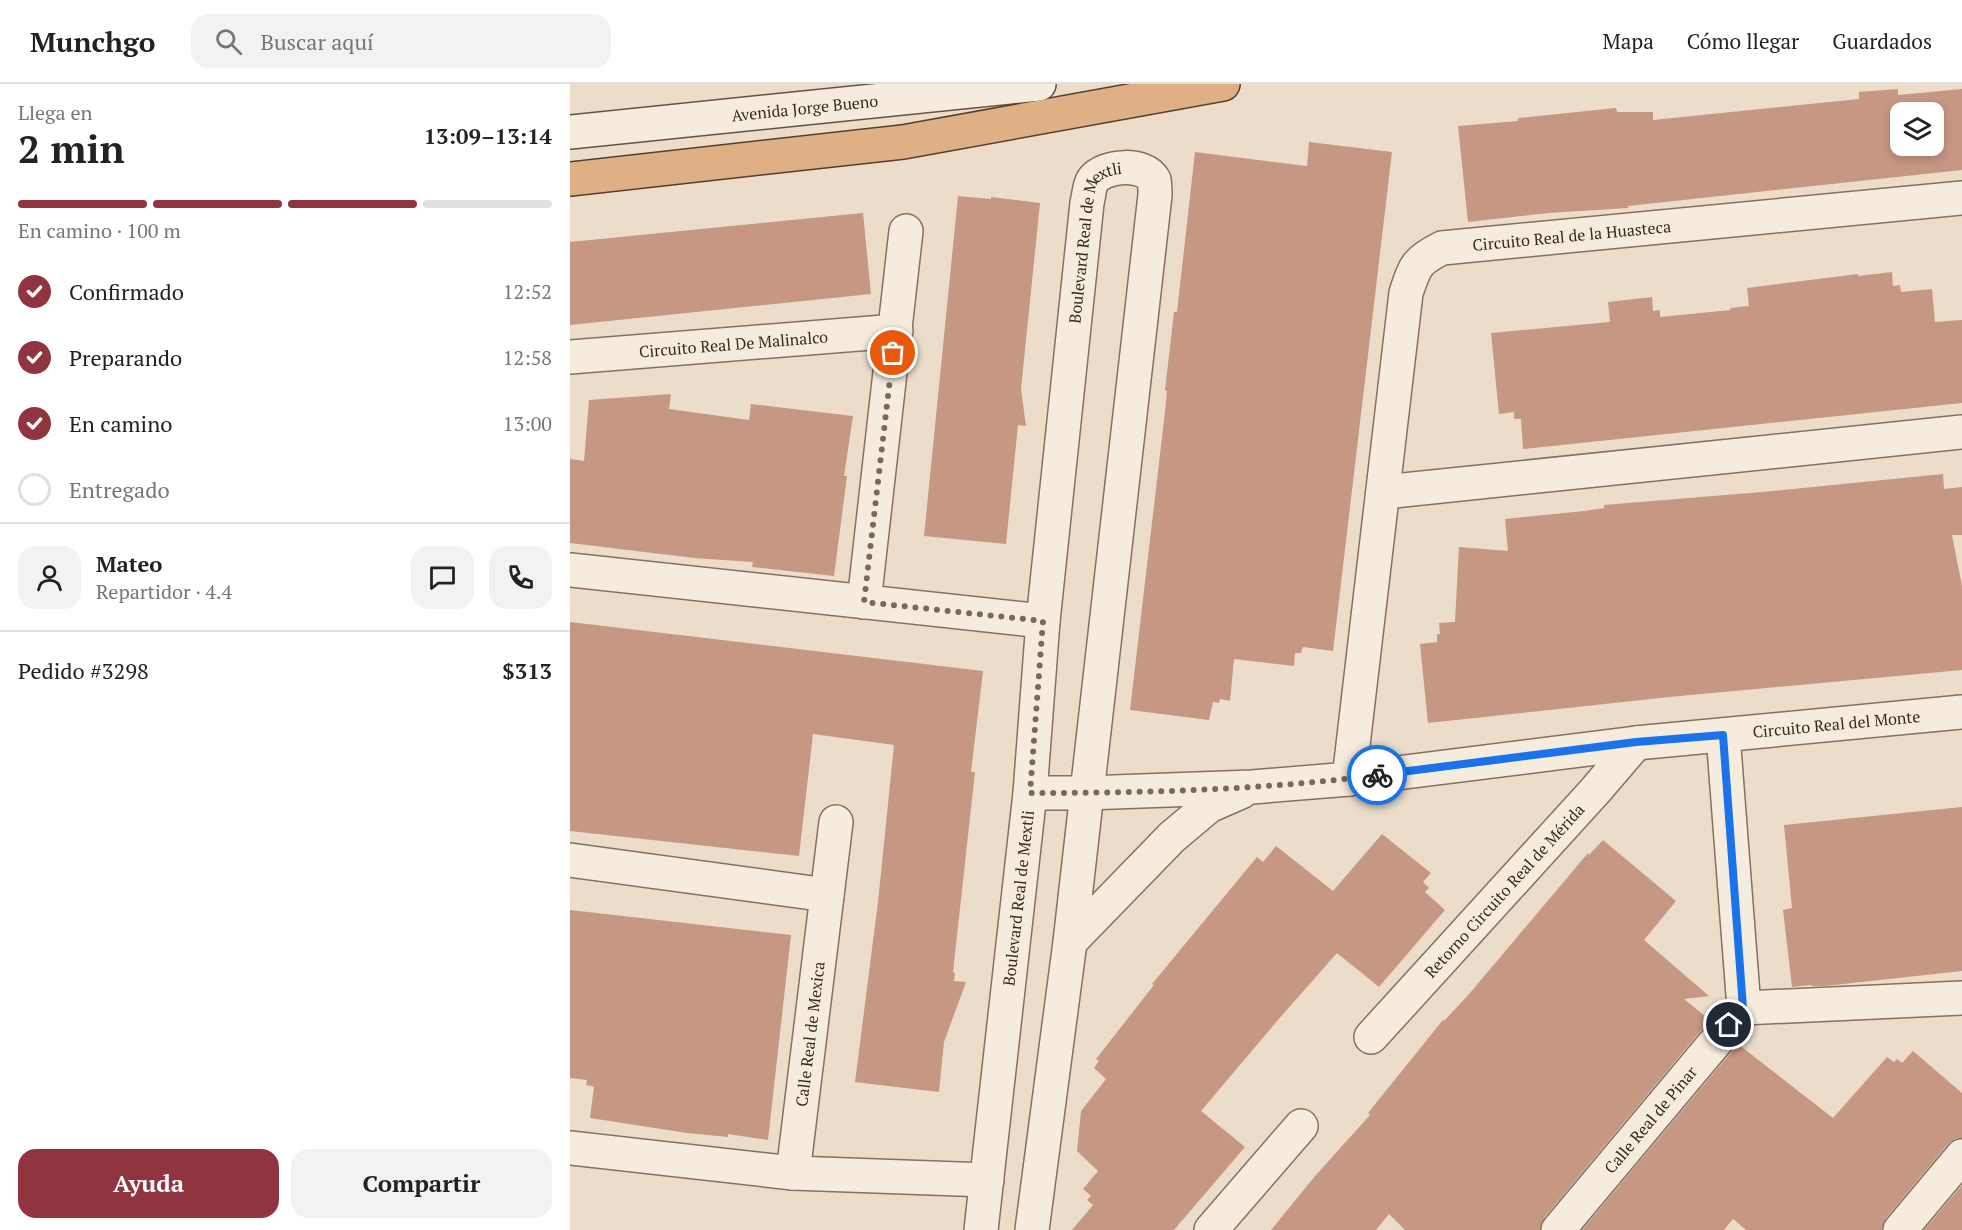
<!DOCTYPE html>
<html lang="es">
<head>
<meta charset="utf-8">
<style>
	body { margin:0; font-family:"PT Serif",serif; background:#f2f2f2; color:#222; height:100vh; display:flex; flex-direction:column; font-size:22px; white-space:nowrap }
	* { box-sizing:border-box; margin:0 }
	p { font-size:20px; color:#767676 }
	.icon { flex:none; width:33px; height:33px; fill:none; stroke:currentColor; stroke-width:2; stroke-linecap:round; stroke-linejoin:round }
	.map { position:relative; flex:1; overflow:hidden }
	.sheet { display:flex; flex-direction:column; background:#fff; width:570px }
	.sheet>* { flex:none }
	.buttons { position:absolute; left:1320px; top:18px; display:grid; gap:12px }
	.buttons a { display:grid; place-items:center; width:54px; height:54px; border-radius:12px; background:#fff; box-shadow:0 3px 9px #0003; font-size:30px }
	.pin { position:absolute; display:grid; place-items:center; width:51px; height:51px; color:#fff; margin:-26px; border:3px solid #fff; border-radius:50%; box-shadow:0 2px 6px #0007 }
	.courier { position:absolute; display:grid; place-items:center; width:60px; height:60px; margin:-30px; border:4px solid #1a73e8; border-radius:50%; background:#fff; color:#222; box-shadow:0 2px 8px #0007 }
	.headline em { font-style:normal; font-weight:700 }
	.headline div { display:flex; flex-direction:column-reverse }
	.headline { display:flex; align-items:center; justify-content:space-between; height:102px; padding:0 18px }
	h1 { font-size:39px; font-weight:700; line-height:45px }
	.bar { display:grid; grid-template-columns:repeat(4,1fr); gap:9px 6px; align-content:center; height:72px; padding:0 18px }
	.bar i { height:8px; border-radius:4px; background:#e0e0e0 }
	.bar .active { background:#903540 }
	.bar p { grid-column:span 4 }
	.line { display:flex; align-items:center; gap:15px; padding:0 18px; border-top:2px solid #e0e0e0 }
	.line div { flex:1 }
	.round { display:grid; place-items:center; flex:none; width:63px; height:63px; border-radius:18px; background:#f2f2f2 }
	ol { padding:0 18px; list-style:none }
	li { display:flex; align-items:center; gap:18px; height:66px }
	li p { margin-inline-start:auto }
	li .icon { padding:6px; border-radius:50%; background:#903540; color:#fff; stroke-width:4 }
	li:last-child { color:#767676 }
	li i { width:33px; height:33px; border:3px solid #e0e0e0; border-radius:50% }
	.action { display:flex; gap:12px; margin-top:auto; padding:12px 18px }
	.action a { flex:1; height:69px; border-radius:18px; background:#903540; color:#fff; font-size:24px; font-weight:700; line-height:69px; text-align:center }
	.action a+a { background:#f2f2f2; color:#222 }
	header { display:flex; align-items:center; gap:36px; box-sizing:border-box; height:84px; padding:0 30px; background:#fff; border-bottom:2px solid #e0e0e0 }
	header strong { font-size:28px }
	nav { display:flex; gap:33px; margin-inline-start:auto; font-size:21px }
	.search { width:420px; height:54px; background:#f2f2f2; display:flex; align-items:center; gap:15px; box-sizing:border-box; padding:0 21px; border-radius:18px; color:#767676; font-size:22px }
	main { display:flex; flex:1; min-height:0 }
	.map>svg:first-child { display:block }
</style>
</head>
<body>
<header>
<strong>Munchgo</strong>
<div class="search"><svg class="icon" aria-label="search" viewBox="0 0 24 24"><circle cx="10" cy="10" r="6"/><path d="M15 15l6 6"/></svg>Buscar aquí</div>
<nav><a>Mapa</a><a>Cómo llegar</a><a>Guardados</a></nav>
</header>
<main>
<section class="sheet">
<div class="headline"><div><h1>2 min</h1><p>Llega en</p></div><em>13:09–13:14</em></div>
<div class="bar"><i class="active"></i><i class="active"></i><i class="active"></i><i></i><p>En camino · 100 m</p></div>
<ol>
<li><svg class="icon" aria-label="check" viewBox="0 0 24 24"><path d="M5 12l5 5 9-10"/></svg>Confirmado<p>12:52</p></li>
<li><svg class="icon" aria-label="check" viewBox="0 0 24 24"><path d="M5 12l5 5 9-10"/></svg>Preparando<p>12:58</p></li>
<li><svg class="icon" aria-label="check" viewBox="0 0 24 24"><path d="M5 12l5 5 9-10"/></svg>En camino<p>13:00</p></li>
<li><i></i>Entregado</li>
</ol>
<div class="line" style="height:108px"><a class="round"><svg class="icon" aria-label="person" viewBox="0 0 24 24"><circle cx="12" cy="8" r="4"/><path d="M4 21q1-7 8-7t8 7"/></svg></a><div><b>Mateo</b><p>Repartidor · 4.4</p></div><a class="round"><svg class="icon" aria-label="chat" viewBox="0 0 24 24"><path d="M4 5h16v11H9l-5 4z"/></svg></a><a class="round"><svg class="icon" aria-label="phone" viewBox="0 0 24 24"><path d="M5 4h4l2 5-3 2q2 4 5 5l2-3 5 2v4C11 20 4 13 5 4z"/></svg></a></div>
<div class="line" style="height:78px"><div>Pedido #3298</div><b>$313</b></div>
<div class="action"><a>Ayuda</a><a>Compartir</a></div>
</section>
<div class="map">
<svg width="1392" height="1146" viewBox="0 0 1392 1146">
	<rect width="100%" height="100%" fill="#ebddca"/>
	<path fill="#c69783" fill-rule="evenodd" d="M1328 5V11L1392 5V86L1058 122V124L978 129 898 138 888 42 948 37V34L1046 24 1047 28H1083V36L1289 15V8ZM1330 28H1364V62H1330Z
		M739 58 822 68 763 567 733 563 731 569H725L724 582 664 575 660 617 650 615 649 619 643 618 639 636 560 626 595 328 597 307 595 306 604 228H607L625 68 737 82Z
		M388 112 421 115V113L470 119 451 305 456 342 448 341 436 460 354 452Z
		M293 129 301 210 0 241V158Z
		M1322 188 1323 202 1330 201 1331 208 1362 205 1365 238 1392 236V319L953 365 951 335H944V328L929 330 921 249 1040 238 1038 218 1082 213 1083 227 1090 226V233L1160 226V224L1179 222 1177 204 1288 190V192Z
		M101 310 99 325 179 336 181 320 283 332 274 392H277L264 492 182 483 183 478 124 474 0 459V375L14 377 19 316Z
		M1373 390 1374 405 1392 403V451H1382L1392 502V586L1099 613 858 639 850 560 867 558V550H870L869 539 885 538 889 463 938 467 935 435 1014 427 1034 424V421L1192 408Z
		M0 538 413 587 401 688H405L383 888 385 889 384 897 396 898 374 958 369 1008 285 998 308 818 324 661 243 650 229 772 0 747Z
		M1392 723V887L1255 902H1242L1241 901 1222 903 1213 826 1222 824 1214 741Z
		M812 750 861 789 853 798 859 804 855 808 875 826 809 903 767 869 707 937 631 1027 675 1063 604 1146H502L523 1121 517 1116 521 1112 513 1105 528 1087 507 1067 511 1027 536 995 524 984 529 977 526 975 584 901 582 900 687 773 693 778 706 762 763 807Z
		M1033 756 1106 817 1074 856 1139 912 1114 915 1135 932 1133 934 1138 938 974 1134 970 1146H835L819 1130 806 1146H701L746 1091 800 1031 798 1029 873 936 874 937 900 909 1018 769 1019 771Z
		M0 826 221 851 198 1056 158 1050V1053L117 1049 20 1034 24 1003 16 1001 17 996 0 994Z
		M1168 960 1263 1034 1317 973 1324 978 1327 975 1332 979 1343 967 1392 1009V1054L1385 1055 1378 1060 1316 1134 1312 1146H1176L1163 1135 1154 1146H1012Z
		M1392 1101V1146H1354Z"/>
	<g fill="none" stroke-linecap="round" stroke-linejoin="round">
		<g stroke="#867060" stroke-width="36">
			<g id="minor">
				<path id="s1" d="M0 273 326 247"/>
				<path d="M814 408 1392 348"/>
				<path d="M0 486 473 537"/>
				<path d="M294 518 336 147"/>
				<path id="s2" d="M779 695 836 209C845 182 846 177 872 164L1392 114"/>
				<path d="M0 776 257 811"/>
				<path d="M1174 924 1392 914"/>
				<path id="s3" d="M801 953 1025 707 1066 659"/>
				<path d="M0 1064 223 1089 417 1096"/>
				<path id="s4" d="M223 1089 266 738"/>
				<path d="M641 1146 731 1042"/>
				<path id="s5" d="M988 1146 1174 924 1153 651"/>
				<path d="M1330 1146 1392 1072"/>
			</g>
		</g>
		<g stroke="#867060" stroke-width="36">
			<g id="tertiary">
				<path id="s6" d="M460 709H516L682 703 779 695 1066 659 1392 628"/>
				<path d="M500 858 602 753 639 722 671 708"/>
				<path id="s7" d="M411 1146 460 709 473 537 517 119C519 112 519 101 523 96 534 81 575 78 584 96 585 100 585 107 585 111L500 858 462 1146"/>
			</g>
		</g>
		<g stroke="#685143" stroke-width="36">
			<g id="secondary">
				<path id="s8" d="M0 48 469 0"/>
			</g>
		</g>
		<g stroke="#553f33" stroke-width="36">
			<path id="trunk" d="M0 95 333 58 653 0"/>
		</g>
		<use href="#minor" stroke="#f6ecdd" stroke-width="33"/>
		<use href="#tertiary" stroke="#f6ecdd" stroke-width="33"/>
		<use href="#secondary" stroke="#f6ecdd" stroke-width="33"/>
		<use href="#trunk" stroke="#deb084" stroke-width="33"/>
	</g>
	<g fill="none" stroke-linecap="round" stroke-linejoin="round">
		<path stroke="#77695d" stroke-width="6" stroke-dasharray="0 10.8" d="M323 269 294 518 473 537 460 709C576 709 693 706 807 691"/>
		<path stroke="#1a73e8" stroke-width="8" d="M807 691 1066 658 1153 651 1173 924 1159 941"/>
	</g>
	<g text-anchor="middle" stroke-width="6" stroke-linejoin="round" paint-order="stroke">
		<g font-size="16" fill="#382a22" stroke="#f3e8d9">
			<text dy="6" stroke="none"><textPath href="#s8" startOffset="236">Avenida Jorge Bueno</textPath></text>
			<text dy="6" stroke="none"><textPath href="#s2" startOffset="680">Circuito Real de la Huasteca</textPath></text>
			<text dy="6" stroke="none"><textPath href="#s7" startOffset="1000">Boulevard Real de Mextli</textPath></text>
			<text dy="6" stroke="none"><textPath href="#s1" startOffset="164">Circuito Real De Malinalco</textPath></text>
			<text dy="6" stroke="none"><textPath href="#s6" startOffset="810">Circuito Real del Monte</textPath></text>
			<text dy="6" stroke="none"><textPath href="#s3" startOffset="198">Retorno Circuito Real de Mérida</textPath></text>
			<text dy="6" stroke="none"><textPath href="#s7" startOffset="334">Boulevard Real de Mextli</textPath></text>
			<text dy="6" stroke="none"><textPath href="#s4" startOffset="140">Calle Real de Mexica</textPath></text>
			<text dy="6" stroke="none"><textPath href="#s5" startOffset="144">Calle Real de Pinar</textPath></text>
		</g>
	</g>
</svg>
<div class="buttons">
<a><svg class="icon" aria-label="layers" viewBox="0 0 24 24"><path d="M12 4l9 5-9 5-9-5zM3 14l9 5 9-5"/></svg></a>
</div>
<div class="pin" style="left:323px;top:269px;background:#ea580c"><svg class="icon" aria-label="bag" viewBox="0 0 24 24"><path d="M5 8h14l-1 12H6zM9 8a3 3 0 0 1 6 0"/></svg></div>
<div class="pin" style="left:1159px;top:941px;background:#1f2937"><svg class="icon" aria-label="home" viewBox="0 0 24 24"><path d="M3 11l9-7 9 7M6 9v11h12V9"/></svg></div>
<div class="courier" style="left:807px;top:691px"><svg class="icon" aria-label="bike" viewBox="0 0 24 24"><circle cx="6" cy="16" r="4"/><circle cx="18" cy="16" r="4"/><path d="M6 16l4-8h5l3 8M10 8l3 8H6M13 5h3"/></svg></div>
</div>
</main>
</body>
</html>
